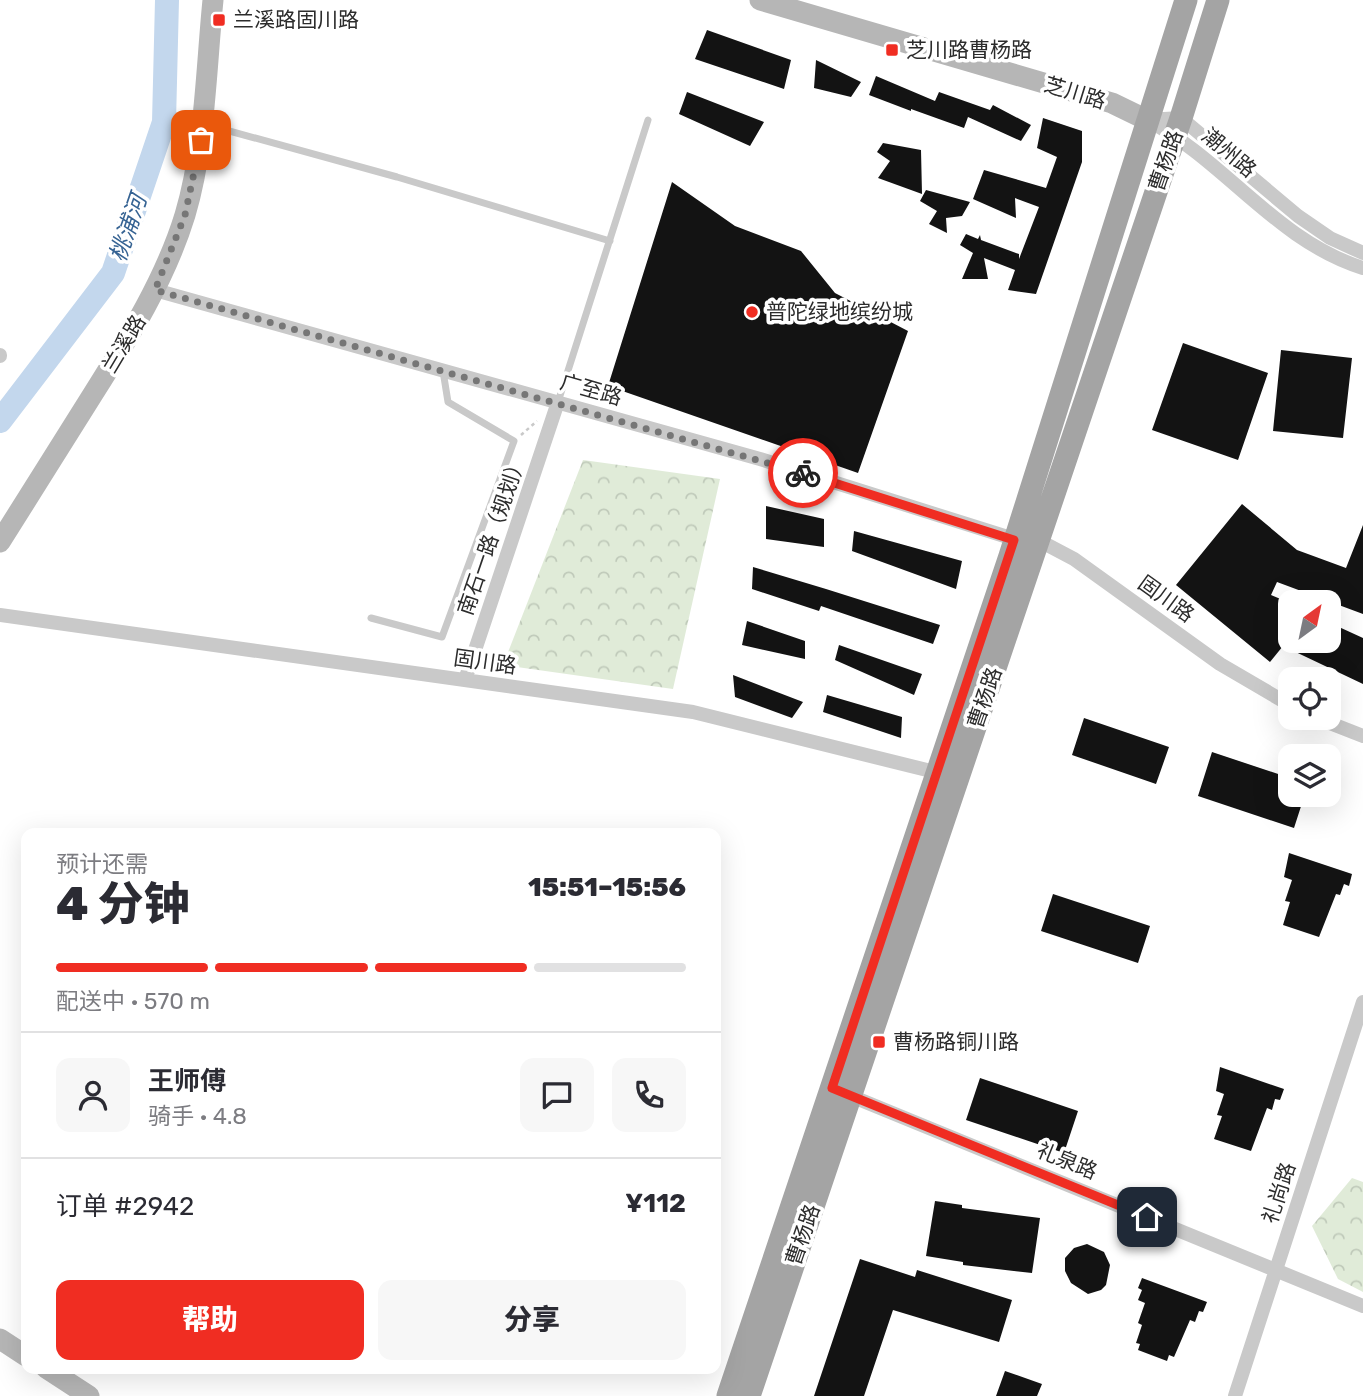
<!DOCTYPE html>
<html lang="zh">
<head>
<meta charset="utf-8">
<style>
	body { margin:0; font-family:Rubik,"Noto Sans SC",sans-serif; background:#f7f7f7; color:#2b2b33; height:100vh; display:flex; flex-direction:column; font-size:26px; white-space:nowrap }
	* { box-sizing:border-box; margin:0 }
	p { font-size:23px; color:#7c7c81 }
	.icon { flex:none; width:38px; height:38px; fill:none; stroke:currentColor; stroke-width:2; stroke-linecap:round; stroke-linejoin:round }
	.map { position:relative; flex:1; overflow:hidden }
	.panel { position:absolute; left:21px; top:828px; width:700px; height:546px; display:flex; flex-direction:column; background:#fff; border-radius:14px; box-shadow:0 7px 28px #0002 }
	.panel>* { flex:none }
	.needle { width:46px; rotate:33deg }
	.controls { position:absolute; left:1278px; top:590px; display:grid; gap:14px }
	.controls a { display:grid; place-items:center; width:63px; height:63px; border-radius:14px; background:#fff; box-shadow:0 7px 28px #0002; font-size:35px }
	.pin { position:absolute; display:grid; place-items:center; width:60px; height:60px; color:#fff; margin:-30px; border-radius:14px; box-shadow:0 4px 10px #0006 }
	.courier { position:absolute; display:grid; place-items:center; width:70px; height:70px; margin:-35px; border:5px solid #f02d22; border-radius:50%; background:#fff; color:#222; box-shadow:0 2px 9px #0007 }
	.headline em { font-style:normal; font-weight:800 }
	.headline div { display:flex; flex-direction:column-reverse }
	.headline { display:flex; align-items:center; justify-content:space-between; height:119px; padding:0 35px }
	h1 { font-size:46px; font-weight:800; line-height:52px }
	.bar { display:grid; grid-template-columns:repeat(4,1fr); gap:10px 7px; align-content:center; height:84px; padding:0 35px }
	.bar i { height:9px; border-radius:5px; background:#e1e1e2 }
	.bar .selected { background:#f02d22 }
	.bar p { grid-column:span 4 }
	.line { display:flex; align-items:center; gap:18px; padding:0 35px; border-top:2px solid #e1e1e2 }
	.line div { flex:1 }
	.round { display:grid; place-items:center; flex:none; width:74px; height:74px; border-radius:14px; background:#f7f7f7 }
	.primary-button { display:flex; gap:14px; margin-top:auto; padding:14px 35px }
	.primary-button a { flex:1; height:80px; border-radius:14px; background:#f02d22; color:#fff; font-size:28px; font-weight:800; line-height:80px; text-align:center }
	.primary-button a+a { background:#f7f7f7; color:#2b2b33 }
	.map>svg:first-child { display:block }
</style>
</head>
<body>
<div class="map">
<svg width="1363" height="1396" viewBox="0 0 1363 1396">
	<defs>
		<pattern id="park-crowns" width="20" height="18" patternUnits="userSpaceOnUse" patternTransform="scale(1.75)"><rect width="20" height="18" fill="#e0ebd8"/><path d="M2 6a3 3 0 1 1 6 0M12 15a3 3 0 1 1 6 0" fill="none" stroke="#c0caba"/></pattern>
	</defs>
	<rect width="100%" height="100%" fill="#fff"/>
	<path fill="url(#park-crowns)" d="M583 460 720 479 673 689 503 665Z
		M1352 1178 1363 1182V1292L1338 1279 1312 1226Z"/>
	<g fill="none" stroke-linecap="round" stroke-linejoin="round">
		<path stroke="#c3d7ed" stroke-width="24" d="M0 421 113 273 164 122 167 0"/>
	</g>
	<path fill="#131313" d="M707 30 791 60 784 89 695 59Z
		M816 60 861 82 851 97 814 88Z
		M876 76 935 101 939 92 990 110 993 105 1031 125 1021 141 968 117 964 128 911 109V111L869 95Z
		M687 92 764 122 750 146 679 114Z
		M1043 118 1082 131V162L1036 294 1008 290 1015 270 984 258 988 279H962L973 253 960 245 966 234 978 239 980 235 981 240 1019 254V259L1039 207 1015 198 1016 218 973 199 984 170 1046 188 1057 157 1037 148Z
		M883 143 921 150 922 194 878 178 890 161 877 152Z
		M672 182 735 226 801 251 835 293 908 331 858 473 608 386Z
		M926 190 970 202 962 216 946 218 947 233 929 224 937 211 920 201Z
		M1183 343 1268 373 1238 460 1152 430Z
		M1281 350 1352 358 1343 438 1273 431Z
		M1242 504 1297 550 1346 568 1363 525V614L1277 582 1271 595 1290 603V640H1328V622L1363 638V684L1283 646 1270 662 1176 585Z
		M766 506 824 519V547L766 539Z
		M854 531 962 561 956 589 852 551Z
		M753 567 826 589 940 625 933 644 821 606 819 611 752 589Z
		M747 621 805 641V659L742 645Z
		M839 645 922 674 914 695 835 660Z
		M733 675 803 702 792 718 735 697Z
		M827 695 902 717 901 738 823 712Z
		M1084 718 1169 747 1156 784 1072 755Z
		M1212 752 1290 778V794H1305L1294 828 1198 796Z
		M1289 853 1352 874 1349 886 1344 884 1340 895 1336 894 1319 937 1283 925 1290 902 1285 901 1292 880 1284 877Z
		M1053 894 1150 926 1138 963 1041 931Z
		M1220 1067 1284 1089 1280 1100 1275 1099 1272 1110 1267 1108 1251 1151 1214 1139 1222 1116 1217 1115 1224 1094 1216 1091Z
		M980 1078 1078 1111 1064 1153 966 1120Z
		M935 1201 962 1205V1208L1040 1218 1032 1273 963 1265V1262L926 1256Z
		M1087 1244 1104 1252 1110 1265 1106 1285 1101 1290 1088 1294 1071 1283 1065 1271V1258L1074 1248Z
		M860 1259 915 1277 917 1270 1012 1300 999 1342 893 1310 864 1396H814Z
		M1142 1278 1207 1302 1203 1312 1199 1311 1195 1322 1190 1320 1174 1357 1169 1355 1167 1361 1138 1350 1140 1344 1136 1343 1142 1325 1138 1323 1145 1303 1138 1300 1142 1290 1138 1288Z
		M1005 1371 1042 1384 1037 1396H996Z"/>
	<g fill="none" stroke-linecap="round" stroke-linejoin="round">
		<path stroke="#c9c9c9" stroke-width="2.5" stroke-dasharray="3.5 3.5" stroke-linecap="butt" d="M521 435 537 421"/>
		<path stroke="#c9c9c9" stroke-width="7" d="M204 124 397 177 610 241
			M558 402 648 120
			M371 618 442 637 514 441 448 402 443 371"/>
		<path stroke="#c9c9c9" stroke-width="14" d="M1147 120C1225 160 1276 241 1363 268
			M1147 120 1181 118 1298 216 1330 238 1363 253
			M155 290 760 459 1014 539 1038 540 1074 559 1220 664 1290 705
			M0 355V356
			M0 615 693 712 943 774
			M465 680 558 402
			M1317 718 1363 736
			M846 1094 1363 1306
			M1235 1396 1363 1002"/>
		<path stroke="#b6b6b6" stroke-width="21" d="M760 0 1112 103 1147 120
			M0 542C31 493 62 443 93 394 129 337 165 280 185 215 205 148 206 70 213 0
			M0 1339 26 1356
			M46 1368 89 1396"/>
		<path stroke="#a4a4a4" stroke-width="23" d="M728 1396 1010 556 1186 0
			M749 1396 1181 118 1218 0"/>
	</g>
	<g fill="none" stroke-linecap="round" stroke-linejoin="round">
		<path stroke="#767676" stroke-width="7" stroke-dasharray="0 12.6" d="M201 140 185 215 155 290 803 473"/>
		<path stroke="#f02d22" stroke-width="9" d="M803 473 1014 540 832 1088 1147 1217"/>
	</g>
	<g fill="#f02d22" stroke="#fff" stroke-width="2.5">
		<rect x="212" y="13" width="14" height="14" rx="3.5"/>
		<rect x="885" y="43" width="14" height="14" rx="3.5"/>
		<circle cx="752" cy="312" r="7"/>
		<rect x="872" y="1035" width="14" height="14" rx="3.5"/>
	</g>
	<g text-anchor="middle" stroke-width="7" stroke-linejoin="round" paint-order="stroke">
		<g font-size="21" fill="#2c2c2c" stroke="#fff" text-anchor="start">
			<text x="233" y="27">兰溪路固川路</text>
			<text x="906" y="57">芝川路曹杨路</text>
			<text x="766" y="319">普陀绿地缤纷城</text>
			<text x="893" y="1049">曹杨路铜川路</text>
		</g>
		<g font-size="21" fill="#2c2c2c" stroke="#fff">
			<text transform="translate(1075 93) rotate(17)" y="7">芝川路</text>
			<text transform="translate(1229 153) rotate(40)" y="7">潮州路</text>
			<text transform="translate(1166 161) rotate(-71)" y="7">曹杨路</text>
			<text transform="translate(124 344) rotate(-59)" y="7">兰溪路</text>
			<text transform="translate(591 390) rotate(16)" y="7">广至路</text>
			<text transform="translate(492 535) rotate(-71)" y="7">南石一路（规划）</text>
			<text transform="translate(1166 599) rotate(36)" y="7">固川路</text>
			<text transform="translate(485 662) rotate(8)" y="7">固川路</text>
			<text transform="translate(985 698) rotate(-71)" y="7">曹杨路</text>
			<text transform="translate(1067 1161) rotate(22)" y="7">礼泉路</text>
			<text transform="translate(1279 1193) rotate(-72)" y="7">礼尚路</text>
			<text transform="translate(803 1235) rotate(-71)" y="7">曹杨路</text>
		</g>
		<g font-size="23" font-style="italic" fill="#366393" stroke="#fff">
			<text transform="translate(128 228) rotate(-71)" y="8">桃浦河</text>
		</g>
	</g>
</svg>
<div class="controls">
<a><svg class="needle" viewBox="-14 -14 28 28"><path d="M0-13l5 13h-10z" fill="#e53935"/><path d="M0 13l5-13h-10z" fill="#7c7c81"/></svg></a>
<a><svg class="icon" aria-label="locate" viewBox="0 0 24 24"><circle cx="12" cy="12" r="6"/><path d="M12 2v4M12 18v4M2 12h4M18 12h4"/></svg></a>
<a><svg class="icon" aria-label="layers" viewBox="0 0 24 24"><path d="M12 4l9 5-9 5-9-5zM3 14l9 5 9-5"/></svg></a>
</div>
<div class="pin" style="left:201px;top:140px;background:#ea580c"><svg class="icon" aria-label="bag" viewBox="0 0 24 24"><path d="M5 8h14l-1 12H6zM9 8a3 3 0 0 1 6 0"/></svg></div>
<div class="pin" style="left:1147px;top:1217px;background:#1f2937"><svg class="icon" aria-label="home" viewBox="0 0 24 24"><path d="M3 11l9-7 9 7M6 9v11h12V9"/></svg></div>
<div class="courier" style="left:803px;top:473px"><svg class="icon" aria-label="bike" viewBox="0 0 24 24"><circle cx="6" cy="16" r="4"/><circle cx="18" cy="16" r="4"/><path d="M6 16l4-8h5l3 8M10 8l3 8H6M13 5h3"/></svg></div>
<section class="panel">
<div class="headline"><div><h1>4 分钟</h1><p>预计还需</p></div><em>15:51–15:56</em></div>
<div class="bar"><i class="selected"></i><i class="selected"></i><i class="selected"></i><i></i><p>配送中 · 570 m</p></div>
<div class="line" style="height:126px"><a class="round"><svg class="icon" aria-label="person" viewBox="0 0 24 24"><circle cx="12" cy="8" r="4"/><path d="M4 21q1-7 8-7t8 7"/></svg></a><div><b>王师傅</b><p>骑手 · 4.8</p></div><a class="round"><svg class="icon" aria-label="chat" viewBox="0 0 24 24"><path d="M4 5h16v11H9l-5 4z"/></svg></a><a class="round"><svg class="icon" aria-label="phone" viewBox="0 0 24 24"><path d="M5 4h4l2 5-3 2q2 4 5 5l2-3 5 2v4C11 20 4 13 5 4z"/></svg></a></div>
<div class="line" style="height:91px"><div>订单 #2942</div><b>¥112</b></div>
<div class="primary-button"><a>帮助</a><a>分享</a></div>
</section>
</div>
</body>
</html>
